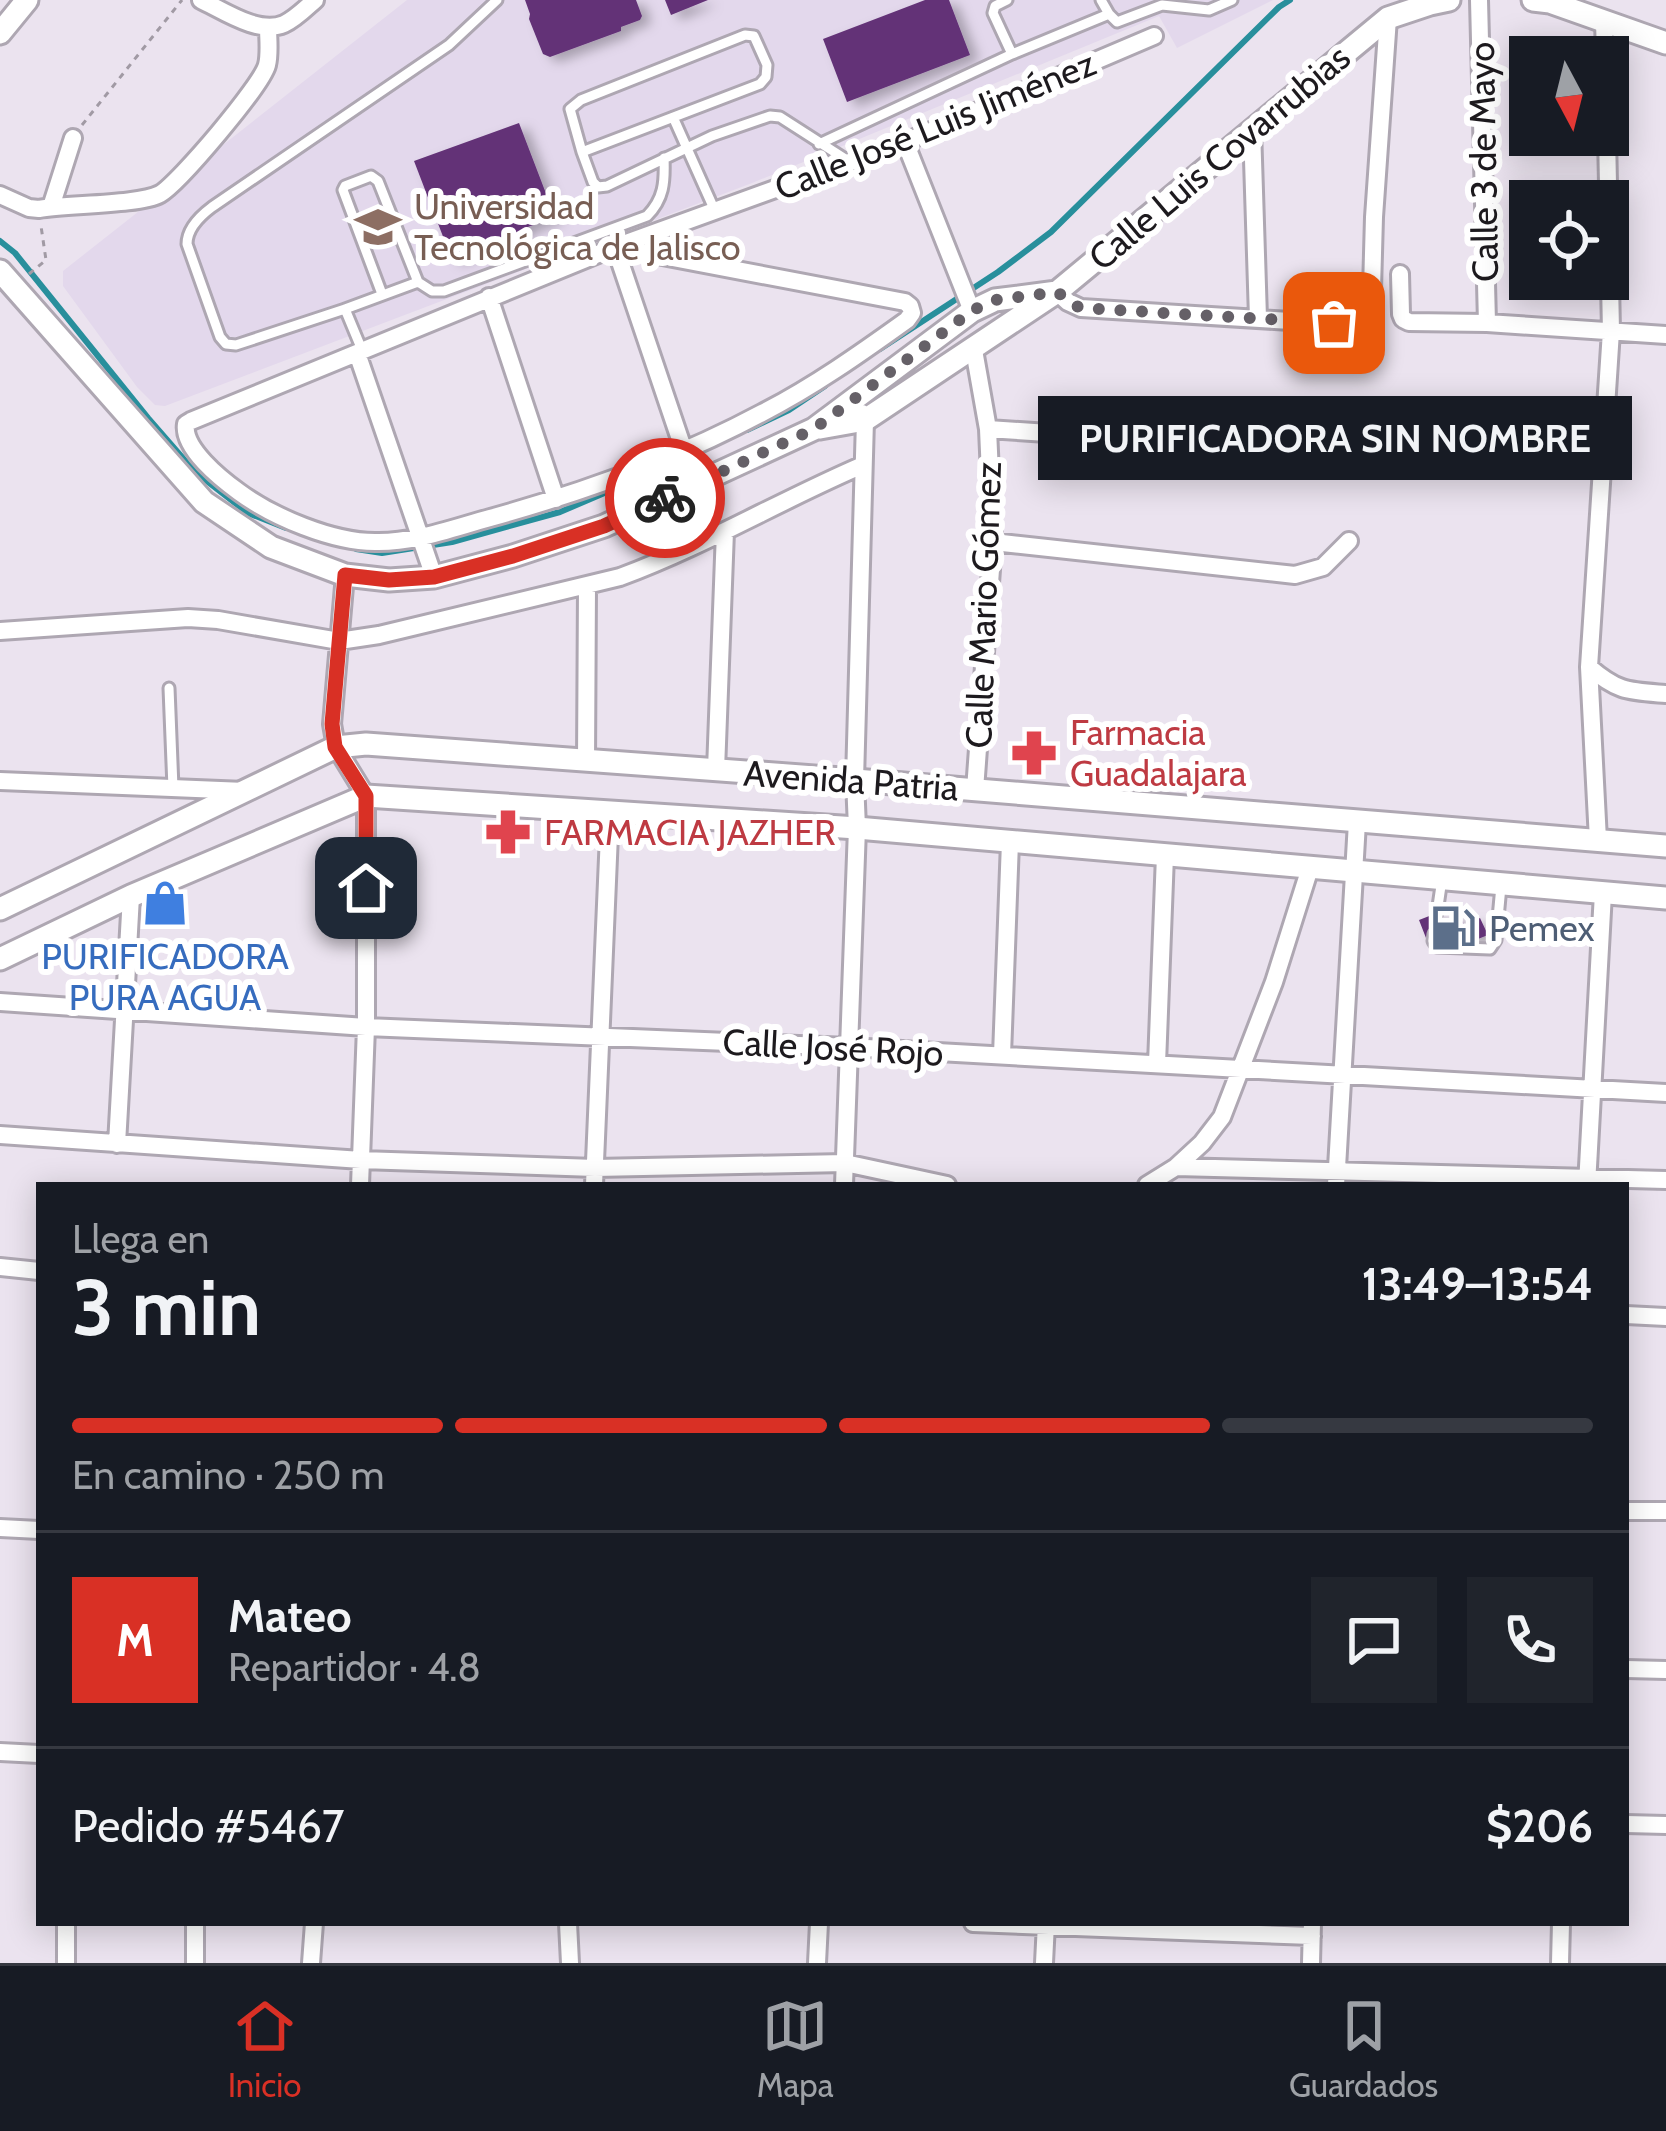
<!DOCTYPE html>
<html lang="es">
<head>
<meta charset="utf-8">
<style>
	body { margin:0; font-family:Cabin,sans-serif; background:#20242c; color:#f1f3f6; height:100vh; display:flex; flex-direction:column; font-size:45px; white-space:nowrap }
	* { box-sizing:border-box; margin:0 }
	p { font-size:39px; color:#9ea1a6 }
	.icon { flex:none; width:66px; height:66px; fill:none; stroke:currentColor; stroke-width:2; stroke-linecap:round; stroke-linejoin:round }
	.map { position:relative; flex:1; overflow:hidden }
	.panel { position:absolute; left:36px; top:1182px; width:1593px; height:744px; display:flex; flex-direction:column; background:#171b24; border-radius:0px; box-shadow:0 6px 30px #0003 }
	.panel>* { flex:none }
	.needle { width:78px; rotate:173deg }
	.tools { position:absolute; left:1509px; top:36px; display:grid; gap:24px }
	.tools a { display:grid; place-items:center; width:120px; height:120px; border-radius:0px; background:#171b24; box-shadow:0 6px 30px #0003; font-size:60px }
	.pin { position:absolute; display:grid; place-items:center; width:102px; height:102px; color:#fff; margin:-51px; border-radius:24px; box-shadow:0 6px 18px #0006 }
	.courier { position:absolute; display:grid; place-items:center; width:120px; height:120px; margin:-60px; border:9px solid #d93025; border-radius:50%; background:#fff; color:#222; box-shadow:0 3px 15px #0007 }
	.bubble { position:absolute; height:84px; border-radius:0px; background:#171b24; box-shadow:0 6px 30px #0003; font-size:39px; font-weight:700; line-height:84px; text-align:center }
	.head em { font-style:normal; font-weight:700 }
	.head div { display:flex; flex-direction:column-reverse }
	.head { display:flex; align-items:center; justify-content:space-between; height:204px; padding:0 36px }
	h1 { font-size:78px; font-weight:700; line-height:90px }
	.bar { display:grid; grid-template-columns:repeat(4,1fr); gap:18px 12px; align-content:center; height:144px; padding:0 36px }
	.bar i { height:15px; border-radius:9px; background:#363941 }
	.bar .selected { background:#d93025 }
	.bar p { grid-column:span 4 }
	.line { display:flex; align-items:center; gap:30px; padding:0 36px; border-top:3px solid #363941 }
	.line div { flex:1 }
	.round { display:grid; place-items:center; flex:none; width:126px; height:126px; border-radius:0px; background:#20242c }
	.tab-bar { display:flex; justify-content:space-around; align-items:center; height:168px; border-top:3px solid #363941; background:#171b24; font-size:33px; color:#9ea1a6 }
	.tab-bar a { display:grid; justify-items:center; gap:6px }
	.tab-bar .selected { color:#d93025 }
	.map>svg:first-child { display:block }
</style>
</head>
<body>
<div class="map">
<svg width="1666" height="1963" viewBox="0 0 1666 1963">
	<defs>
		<filter id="shadow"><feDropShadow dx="9" dy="5" stdDeviation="6" flood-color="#0004"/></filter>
	</defs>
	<rect width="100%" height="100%" fill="#ebe3ef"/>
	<path fill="#e3d8ec" d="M407 0H1273L1177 48 1159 16 752 183 165 406 155 405 137 387 63 286V271Z"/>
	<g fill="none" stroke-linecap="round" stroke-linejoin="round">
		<path stroke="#288f9c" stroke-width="6" d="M0 241 15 253 148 418 195 472 248 513 286 528
			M880 349 998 272 1051 232 1279 7 1290 0
			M747 430 789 410 825 386
			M356 549 382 553 452 542 560 512 670 465"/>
	</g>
	<path fill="#633377" filter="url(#shadow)" d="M525 0H636L642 16 640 20 621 27V31L550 57 543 54 529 19 530 14Z
		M665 0H708L671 15Z
		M925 0H949L970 55 847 102 823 39Z
		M519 123 555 217 525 228 526 232 452 260 414 161Z
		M1437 913 1441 923 1460 915 1464 925 1480 918 1488 935 1468 943 1464 934 1447 941 1442 931 1426 938 1419 920Z"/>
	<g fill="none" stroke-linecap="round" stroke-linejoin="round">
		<g stroke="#aea7b2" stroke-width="15">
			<path id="service" d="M1007 0 995 6 993 13 1012 54
				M1109 14 1117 22 1162 5 1209 10 1232 0
				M745 35 754 36 767 65 766 77 760 84 582 152 570 109 581 100Z
				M673 117 715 211
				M819 144 1012 54 1109 14 1101 0
				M582 152 593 182 598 187 607 186 712 136 770 116 780 117 850 162
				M418 282 432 291H444L647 216C664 199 665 182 664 158
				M345 309 236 345 226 344 220 337 187 244C187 228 200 216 212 207L449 45 497 0
				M362 350 345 309 418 282 378 181 371 176 345 186 343 190 382 294
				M169 688 173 788
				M1437 913 1442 879
				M1434 934 1433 941 1437 947 1490 949 1496 940 1501 886"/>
		</g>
		<g stroke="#aea7b2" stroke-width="22">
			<path id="minor" d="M201 0C224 11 259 35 284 24 295 19 306 8 315 0
				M1479 0 1487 323
				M1604 20 1605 57
				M1252 128 1258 318
				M905 142 972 311
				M0 195 29 208 39 209C67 204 140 205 160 194 179 183 262 85 267 65 270 53 268 39 268 27
				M51 207 73 138
				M1400 274 1401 314 1403 319 1409 322 1487 323 1666 335
				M1057 292 1068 302 1081 308 1371 326 1374 217 1388 18
				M489 297 556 499
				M974 350 988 429 993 542 975 790
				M357 353 434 577
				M988 429 1301 450C1338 445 1349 435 1374 410
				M684 451 615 247 905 302 910 306 912 313 907 320C861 353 813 387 762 413 676 459 584 492 490 518 453 528 414 543 375 542 332 542 273 517 239 492 221 479 182 448 186 424L191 421 615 247 905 142 1154 36
				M993 542 1295 575 1323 567 1349 541
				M345 575 332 724 336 747 366 796V1027L360 1185
				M0 631 188 618 218 620 339 641 379 635 620 577C704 546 781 500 863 465
				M1589 667C1618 692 1628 691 1666 694
				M586 761 587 587
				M716 770 725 531
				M0 781 245 791
				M1598 840 1589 667 1611 331 1607 135
				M0 1002 366 1027 849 1047 1666 1093
				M1002 1055 1010 842
				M1157 1064 1165 855
				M0 1135 361 1160 595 1168 845 1163 947 1185
				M117 1144 131 896
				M1176 1167 1666 1180
				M594 1185 610 811
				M844 1185 857 828 855 780 865 420 862 413
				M1147 1185 1176 1167 1202 1143 1222 1117 1274 982 1310 868
				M1336 1185 1357 822
				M1587 1185 1603 893
				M0 1267 39 1271
				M1626 1315 1666 1317
				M1626 1511H1666
				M0 1528 39 1530
				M1626 1669 1666 1670
				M0 1752 39 1754
				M1626 1824 1666 1825
				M568 1923 570 1963
				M973 1923 1312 1936
				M66 1963V1923
				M195 1963V1923
				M311 1963 314 1923
				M817 1963 819 1923
				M1044 1963 1046 1923
				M1311 1963 1312 1923
				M1560 1963 1561 1923"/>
		</g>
		<g stroke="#aea7b2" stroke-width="27">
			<path id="tertiary" d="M1533 0 1550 2 1666 43
				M0 33 27 0
				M0 271 204 502 271 547 345 575 389 580 434 577 513 556 604 526 814 429 972 311 995 300 1057 292
				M820 428 865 420 1057 292 1388 18 1430 4 1449 0
				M0 909 336 747 366 744 855 780 1666 846
				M0 959 131 896 366 796 857 828 1666 898"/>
		</g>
		<path stroke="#a19aa4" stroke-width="3" stroke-dasharray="6 6" stroke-linecap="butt" d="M82 125 182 0
			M29 274 46 260 41 226"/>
		<use href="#service" stroke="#fff" stroke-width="9"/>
		<use href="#minor" stroke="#fff" stroke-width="16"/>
		<use href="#tertiary" stroke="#fff" stroke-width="21"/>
	</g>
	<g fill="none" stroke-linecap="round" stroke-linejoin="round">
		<path stroke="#656067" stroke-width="12" stroke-dasharray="0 21.6" d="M665 498 814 429 973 310 995 300 1058 292 1068 302 1081 308 1334 323"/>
		<path stroke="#d93025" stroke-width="15" d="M366 888V796L335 747 332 724 345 575 389 580 434 577 513 556 604 526 665 498"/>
	</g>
	<defs>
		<g id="university-bare" transform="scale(3.6)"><path d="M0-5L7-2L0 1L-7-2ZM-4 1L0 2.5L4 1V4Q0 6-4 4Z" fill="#8d6e63" stroke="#fff" stroke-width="2.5" paint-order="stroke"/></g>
		<g id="pharmacy-bare" transform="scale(3.6)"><path d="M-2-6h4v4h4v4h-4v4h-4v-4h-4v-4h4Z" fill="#e0444e" stroke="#fff" stroke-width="2.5" paint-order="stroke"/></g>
		<g id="shop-bare" transform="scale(3.6)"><path d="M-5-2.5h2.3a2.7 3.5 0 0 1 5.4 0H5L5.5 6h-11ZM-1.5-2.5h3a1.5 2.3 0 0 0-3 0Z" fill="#3f7fe0" stroke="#fff" stroke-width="2.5" paint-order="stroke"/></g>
		<g id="fuel-bare" transform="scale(3.6)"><path d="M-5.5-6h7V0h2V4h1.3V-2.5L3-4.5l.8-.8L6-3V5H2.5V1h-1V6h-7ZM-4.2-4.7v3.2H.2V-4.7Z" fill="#5c6f8a" stroke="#fff" stroke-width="2.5" paint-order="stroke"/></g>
	</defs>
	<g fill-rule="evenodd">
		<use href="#university-bare" x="378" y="227"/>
		<use href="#pharmacy-bare" x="1034" y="753"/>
		<use href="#pharmacy-bare" x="508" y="832"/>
		<use href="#shop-bare" x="165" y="903"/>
		<use href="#fuel-bare" x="1453" y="928"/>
	</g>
	<g text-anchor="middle" stroke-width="12" stroke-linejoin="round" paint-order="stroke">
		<g font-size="36" fill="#1d1a1e" stroke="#fff">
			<text transform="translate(935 125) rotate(-22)" y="13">Calle José Luis Jiménez</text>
			<text transform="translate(1219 157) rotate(-40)" y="13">Calle Luis Covarrubias</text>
			<text transform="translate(1483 162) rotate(-91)" y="13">Calle 3 de Mayo</text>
			<text transform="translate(983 605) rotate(-88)" y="13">Calle Mario Gómez</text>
			<text transform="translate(851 780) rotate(4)" y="13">Avenida Patria</text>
			<text transform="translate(833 1047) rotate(3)" y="13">Calle José Rojo</text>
		</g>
		<g font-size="36" fill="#785e54" stroke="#fff" text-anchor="start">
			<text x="414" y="219">Universidad<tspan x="414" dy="41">Tecnológica de Jalisco</tspan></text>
		</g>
		<g font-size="36" fill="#be3a42" stroke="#fff" text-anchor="start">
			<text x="1070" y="745">Farmacia<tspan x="1070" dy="41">Guadalajara</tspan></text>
			<text x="544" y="845">FARMACIA JAZHER</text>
		</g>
		<g font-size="36" fill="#4e5e75" stroke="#fff" text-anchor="start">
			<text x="1489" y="941">Pemex</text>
		</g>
		<g font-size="36" fill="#366cbe" stroke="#fff">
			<text x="165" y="969">PURIFICADORA<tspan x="165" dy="41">PURA AGUA</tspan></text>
		</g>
	</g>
</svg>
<div class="tools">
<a><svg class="needle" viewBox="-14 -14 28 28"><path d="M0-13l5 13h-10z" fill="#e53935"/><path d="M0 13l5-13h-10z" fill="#9ea1a6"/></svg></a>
<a><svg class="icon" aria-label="locate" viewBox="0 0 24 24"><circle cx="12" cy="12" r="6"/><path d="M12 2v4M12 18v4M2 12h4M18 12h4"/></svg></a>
</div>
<div class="pin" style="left:1334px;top:323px;background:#ea580c"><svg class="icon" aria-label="bag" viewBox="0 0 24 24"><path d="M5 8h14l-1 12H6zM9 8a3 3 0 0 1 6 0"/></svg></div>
<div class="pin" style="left:366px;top:888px;background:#1f2937"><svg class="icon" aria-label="home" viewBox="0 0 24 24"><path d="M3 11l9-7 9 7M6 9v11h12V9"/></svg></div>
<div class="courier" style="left:665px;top:498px"><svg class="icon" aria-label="bike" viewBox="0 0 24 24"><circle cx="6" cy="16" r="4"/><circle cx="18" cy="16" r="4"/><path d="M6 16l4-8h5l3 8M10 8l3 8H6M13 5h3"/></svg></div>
<div class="bubble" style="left:1038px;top:396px;width:594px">PURIFICADORA SIN NOMBRE</div>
<section class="panel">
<div class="head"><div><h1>3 min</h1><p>Llega en</p></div><em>13:49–13:54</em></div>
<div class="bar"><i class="selected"></i><i class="selected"></i><i class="selected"></i><i></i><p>En camino · 250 m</p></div>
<div class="line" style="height:216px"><b class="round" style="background:#d93025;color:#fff">M</b><div><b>Mateo</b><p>Repartidor · 4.8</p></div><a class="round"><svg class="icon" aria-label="chat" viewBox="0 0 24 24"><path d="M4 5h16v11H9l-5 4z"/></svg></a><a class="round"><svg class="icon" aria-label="phone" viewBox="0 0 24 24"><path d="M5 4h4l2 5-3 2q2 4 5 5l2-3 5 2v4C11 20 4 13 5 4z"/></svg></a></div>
<div class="line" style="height:156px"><div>Pedido #5467</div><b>$206</b></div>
</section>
</div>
<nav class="tab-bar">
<a class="selected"><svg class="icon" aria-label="home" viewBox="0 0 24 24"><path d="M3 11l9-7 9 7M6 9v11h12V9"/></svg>Inicio</a>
<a><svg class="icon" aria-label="map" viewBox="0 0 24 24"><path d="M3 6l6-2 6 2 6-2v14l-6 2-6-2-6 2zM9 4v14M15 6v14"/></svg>Mapa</a>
<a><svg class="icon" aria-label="saved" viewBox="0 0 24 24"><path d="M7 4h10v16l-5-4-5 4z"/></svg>Guardados</a>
</nav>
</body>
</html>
